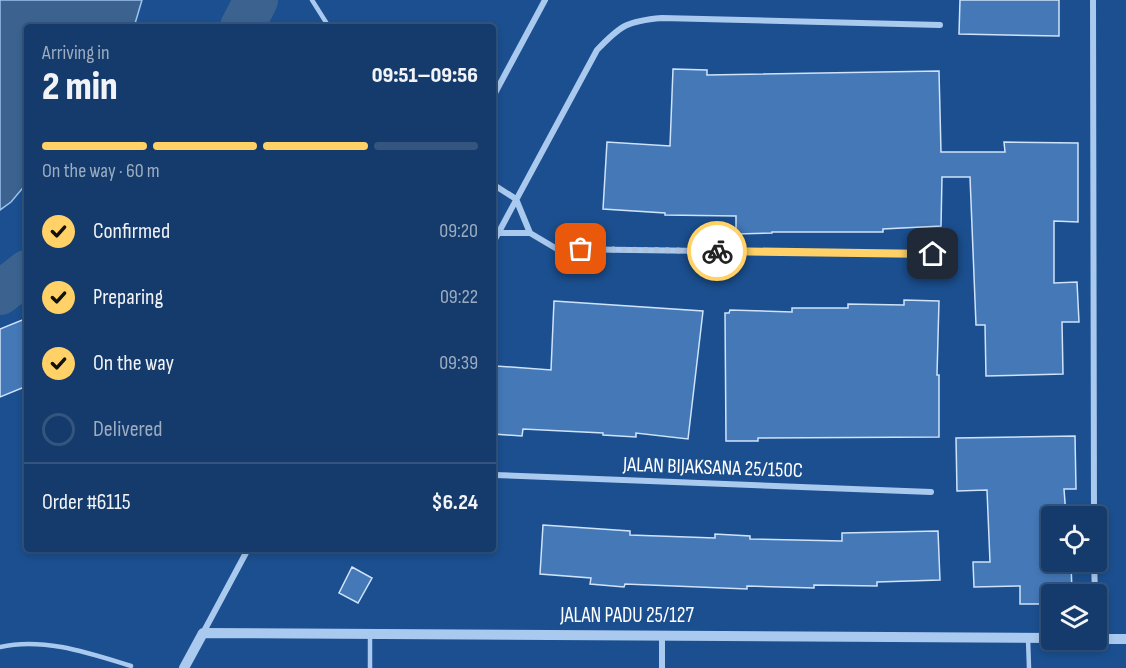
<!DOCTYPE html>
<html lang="en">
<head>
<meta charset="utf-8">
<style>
	body { margin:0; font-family:"Sofia Sans Condensed",sans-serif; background:#1d4271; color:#f1f3f6; height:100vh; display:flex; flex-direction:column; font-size:22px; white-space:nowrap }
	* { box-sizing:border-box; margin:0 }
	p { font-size:20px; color:#9dadc1 }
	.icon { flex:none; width:33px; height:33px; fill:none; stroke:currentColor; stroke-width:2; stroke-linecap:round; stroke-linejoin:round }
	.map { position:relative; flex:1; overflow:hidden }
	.details { position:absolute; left:24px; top:24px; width:472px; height:528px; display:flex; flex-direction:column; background:#143b6b; border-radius:6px; box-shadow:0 3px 9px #0003,0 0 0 2px #33557e }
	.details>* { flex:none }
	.buttons { position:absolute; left:1041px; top:506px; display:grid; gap:12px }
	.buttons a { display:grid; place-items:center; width:66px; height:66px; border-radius:6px; background:#143b6b; box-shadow:0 3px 9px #0003,0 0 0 2px #33557e; font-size:30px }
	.pin { position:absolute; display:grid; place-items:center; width:51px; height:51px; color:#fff; margin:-26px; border-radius:12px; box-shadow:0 3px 9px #0006 }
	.courier { position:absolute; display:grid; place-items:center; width:60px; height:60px; margin:-30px; border:4px solid #ffd166; border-radius:50%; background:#fff; color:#222; box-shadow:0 2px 8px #0007 }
	.overview em { font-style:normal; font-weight:800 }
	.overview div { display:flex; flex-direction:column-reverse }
	.overview { display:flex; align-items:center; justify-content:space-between; height:102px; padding:0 18px }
	h1 { font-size:39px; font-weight:800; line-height:45px }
	.bar { display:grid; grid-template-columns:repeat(4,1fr); gap:9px 6px; align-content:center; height:72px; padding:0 18px }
	.bar i { height:8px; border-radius:4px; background:#33557e }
	.bar .selected { background:#ffd166 }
	.bar p { grid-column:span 4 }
	.line { display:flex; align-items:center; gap:15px; padding:0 18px; border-top:2px solid #33557e }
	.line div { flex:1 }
	ol { padding:0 18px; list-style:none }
	li { display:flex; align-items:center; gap:18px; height:66px }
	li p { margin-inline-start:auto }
	li .icon { padding:6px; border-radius:50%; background:#ffd166; color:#111; stroke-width:4 }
	li:last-child { color:#9dadc1 }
	li i { width:33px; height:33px; border:3px solid #33557e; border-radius:50% }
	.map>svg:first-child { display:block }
</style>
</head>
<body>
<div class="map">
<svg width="1126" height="668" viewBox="0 0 1126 668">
	<rect width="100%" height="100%" fill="#1b4f8f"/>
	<path fill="#3c6290" stroke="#9cc4f0" stroke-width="1.5" d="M0 0H142L134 27H27V183L11 202 0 210Z"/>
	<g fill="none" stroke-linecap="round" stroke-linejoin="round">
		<path stroke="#3c6290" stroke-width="44" d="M242 27 256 0
			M0 293 27 272"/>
	</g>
	<path fill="#4478b7" stroke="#cfe3fa" stroke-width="1.5" d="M960 0H1059V36L959 34Z
		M673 69 707 70V75L939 71 941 152H1005L1004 142 1078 143V222L1054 221V283L1077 282 1079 322H1062L1063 374 986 376 985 325H976L970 177H942L941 226 883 229V232H772V233L736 234V216L665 215V213L603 209 607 142 670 146Z
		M904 300 939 301 937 375H939V437L758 438V441H726L725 313H729L730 310 792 312V308H848V304L904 305Z
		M554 301 703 311 688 439 636 433V437L603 435V433L523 429 522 436 494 434 496 366 551 370Z
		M27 318V386L0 397V329Z
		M1075 436 1076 489H1064L1066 516H1052V561H1071L1072 594H1052V604H1020V586L974 587 973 562H990L987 490 957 491 956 438Z
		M543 525 630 531V535L715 538V534L750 536V539L842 541V533L938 531 940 580 877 582V586L814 585V588L747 586V589L625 584 624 587 590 584 591 578 540 574Z
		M352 567 372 578 358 603 339 593Z"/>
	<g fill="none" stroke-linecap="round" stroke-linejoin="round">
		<path stroke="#a9c9ee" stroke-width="4.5" d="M312 0 329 27
			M1028 638 1029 668
			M0 647C43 637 89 653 131 666
			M370 668V636"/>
		<path stroke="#a9c9ee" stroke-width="6" d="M1093 0 1094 516
			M494 95 545 0
			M494 185 516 199 530 233
			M494 231 498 233H530L557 249 933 254
			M494 241 597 50C621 25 627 21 662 18L940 25
			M494 475 931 492
			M1094 561 1095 594
			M203 633 248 549
			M662 668V635"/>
		<path stroke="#a9c9ee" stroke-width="10" d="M1096 639H1126
			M184 668 203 633 1052 638"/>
	</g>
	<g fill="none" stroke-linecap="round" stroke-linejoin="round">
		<path stroke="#afc1d8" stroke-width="6" stroke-dasharray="0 10.8" d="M581 249 717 251"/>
		<path stroke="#ffd166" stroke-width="8" d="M717 251 933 254"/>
	</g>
	<g text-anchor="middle" stroke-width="6" stroke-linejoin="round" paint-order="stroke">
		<g font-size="21" fill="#fff" stroke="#1b4f8f">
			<text transform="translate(713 467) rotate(2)" y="7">JALAN BIJAKSANA 25/150C</text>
			<text x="627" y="622">JALAN PADU 25/127</text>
		</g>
	</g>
</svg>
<div class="buttons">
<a><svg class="icon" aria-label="locate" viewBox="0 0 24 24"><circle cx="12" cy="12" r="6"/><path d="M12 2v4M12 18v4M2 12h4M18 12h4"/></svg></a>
<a><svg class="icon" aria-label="layers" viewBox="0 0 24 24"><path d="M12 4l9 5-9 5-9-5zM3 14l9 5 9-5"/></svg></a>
</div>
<div class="pin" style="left:581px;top:249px;background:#ea580c"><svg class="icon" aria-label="bag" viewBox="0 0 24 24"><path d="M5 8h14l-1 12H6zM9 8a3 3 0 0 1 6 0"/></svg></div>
<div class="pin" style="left:933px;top:254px;background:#1f2937"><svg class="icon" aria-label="home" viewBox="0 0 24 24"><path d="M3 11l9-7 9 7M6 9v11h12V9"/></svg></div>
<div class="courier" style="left:717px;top:251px"><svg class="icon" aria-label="bike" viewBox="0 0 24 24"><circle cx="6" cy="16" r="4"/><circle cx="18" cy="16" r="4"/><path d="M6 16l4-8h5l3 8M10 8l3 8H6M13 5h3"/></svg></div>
<section class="details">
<div class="overview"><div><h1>2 min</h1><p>Arriving in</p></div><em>09:51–09:56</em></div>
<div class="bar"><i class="selected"></i><i class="selected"></i><i class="selected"></i><i></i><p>On the way · 60 m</p></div>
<ol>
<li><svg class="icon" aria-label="check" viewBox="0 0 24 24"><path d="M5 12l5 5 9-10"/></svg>Confirmed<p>09:20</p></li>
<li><svg class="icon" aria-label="check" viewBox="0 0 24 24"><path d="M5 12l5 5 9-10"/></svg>Preparing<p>09:22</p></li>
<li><svg class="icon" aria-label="check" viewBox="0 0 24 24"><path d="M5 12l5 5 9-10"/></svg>On the way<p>09:39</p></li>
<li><i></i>Delivered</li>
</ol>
<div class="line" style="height:78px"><div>Order #6115</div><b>$6.24</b></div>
</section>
</div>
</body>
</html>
